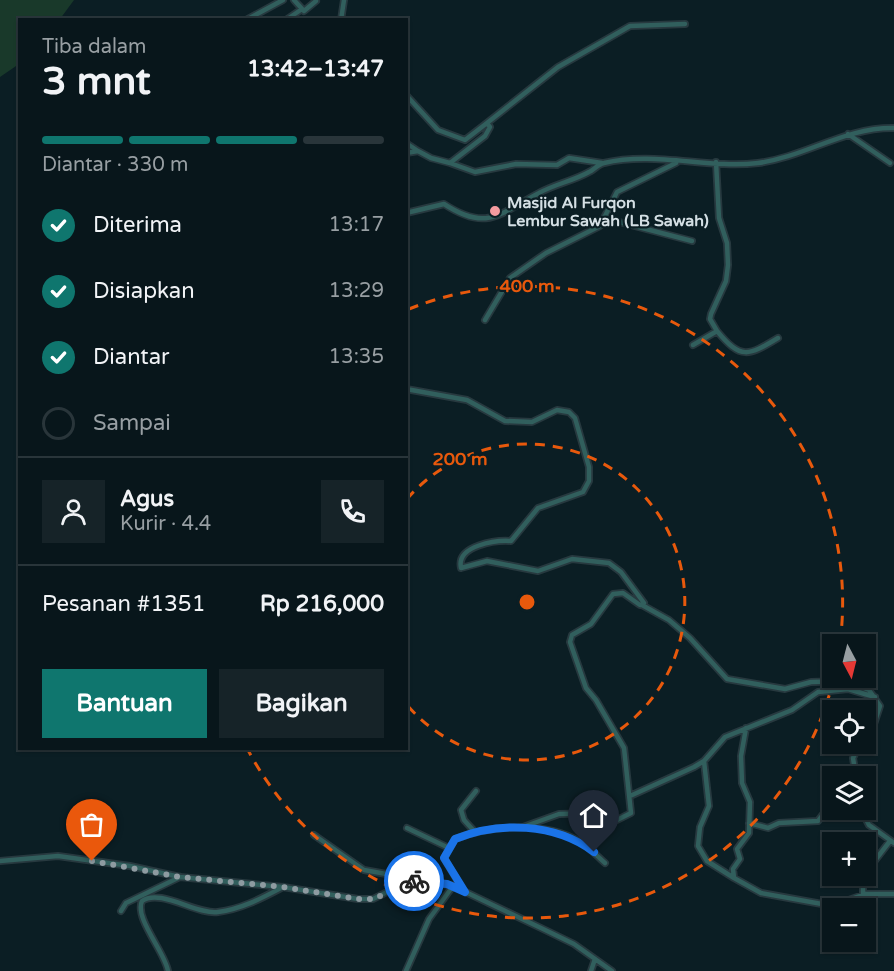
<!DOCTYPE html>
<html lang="id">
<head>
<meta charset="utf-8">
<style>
	body { margin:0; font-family:"Varela Round",sans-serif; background:#162328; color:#f1f3f6; height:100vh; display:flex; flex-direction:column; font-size:22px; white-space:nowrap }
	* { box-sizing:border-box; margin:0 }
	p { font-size:20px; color:#989fa3 }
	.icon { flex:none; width:33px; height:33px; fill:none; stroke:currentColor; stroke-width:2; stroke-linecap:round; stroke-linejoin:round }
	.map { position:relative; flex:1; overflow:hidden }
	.panel { position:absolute; left:18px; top:18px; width:390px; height:732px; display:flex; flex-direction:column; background:#08161b; border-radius:0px; box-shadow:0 2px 4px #0004,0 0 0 2px #29353a }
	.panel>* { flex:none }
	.needle { width:39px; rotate:173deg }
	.controls { position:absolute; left:822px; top:634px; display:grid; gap:12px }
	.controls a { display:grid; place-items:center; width:54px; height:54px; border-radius:0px; background:#08161b; box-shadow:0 2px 4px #0004,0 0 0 2px #29353a; font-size:30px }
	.pin { position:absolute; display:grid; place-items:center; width:51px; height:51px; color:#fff; margin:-62px -26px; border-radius:50% 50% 50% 0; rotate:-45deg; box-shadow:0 0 6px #0007 }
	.pin .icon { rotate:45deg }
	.courier { position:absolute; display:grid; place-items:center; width:60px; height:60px; margin:-30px; border:4px solid #1a73e8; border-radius:50%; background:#fff; color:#222; box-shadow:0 2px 8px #0007 }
	.headline em { font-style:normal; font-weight:800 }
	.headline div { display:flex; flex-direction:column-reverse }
	.headline { display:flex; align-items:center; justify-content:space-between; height:102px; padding:0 24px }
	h1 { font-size:39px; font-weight:800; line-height:45px }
	.bar { display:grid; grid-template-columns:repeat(4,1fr); gap:9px 6px; align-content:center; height:72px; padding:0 24px }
	.bar i { height:8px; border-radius:4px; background:#29353a }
	.bar .active { background:#0f766e }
	.bar p { grid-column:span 4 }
	.line { display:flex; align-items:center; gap:15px; padding:0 24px; border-top:2px solid #29353a }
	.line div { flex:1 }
	.round { display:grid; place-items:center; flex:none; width:63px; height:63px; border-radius:0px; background:#162328 }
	ol { padding:0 24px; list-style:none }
	li { display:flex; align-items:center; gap:18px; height:66px }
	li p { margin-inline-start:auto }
	li .icon { padding:6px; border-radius:50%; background:#0f766e; color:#fff; stroke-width:4 }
	li:last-child { color:#989fa3 }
	li i { width:33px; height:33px; border:3px solid #29353a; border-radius:50% }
	.button { display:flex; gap:12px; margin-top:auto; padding:12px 24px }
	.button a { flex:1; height:69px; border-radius:0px; background:#0f766e; color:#fff; font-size:24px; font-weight:800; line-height:69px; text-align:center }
	.button a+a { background:#162328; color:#f1f3f6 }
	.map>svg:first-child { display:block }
</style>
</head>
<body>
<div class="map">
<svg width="894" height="971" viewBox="0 0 894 971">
	<rect width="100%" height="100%" fill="#0b1e24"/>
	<path fill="#19392a" d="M0 0H74L60 19 20 20 19 64 0 77Z"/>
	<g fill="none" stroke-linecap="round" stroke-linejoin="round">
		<g stroke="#27393f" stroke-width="8">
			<path id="minor" d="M294 0 304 11 316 1
				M246 20 283 0
				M286 20 302 9
				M341 20 344 0
				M406 95 438 130 465 140 487 123 490 127 485 136 450 163 431 158 418 151 406 153
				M487 123 558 67 630 26 685 24
				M848 134 890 163
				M406 143 418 151
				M450 163 475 172 516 164 557 165 569 158 602 163
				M406 213 444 204C487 232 499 214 539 193 555 184 573 181 589 172 594 170 598 164 604 163 654 151 708 169 758 163 805 157 845 127 894 128
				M604 218 692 241
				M485 320 510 278 546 253 600 226 617 192 676 163
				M717 331C741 360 748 356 778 338
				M693 345 717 331 710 319 711 314 726 281 728 265 727 243 719 218 716 162
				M406 389 467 400 505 421 532 422 557 410 569 412 575 418 589 467V481L583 492 538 508 511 541C497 540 456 545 461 568L487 561 538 571 572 559 609 563 621 572 644 603 640 605 623 593 613 594 591 624 572 635 570 642 586 688 596 700 624 748 631 813 617 820 600 813 559 814 523 827
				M642 605 669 620 690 638 727 679 785 689 811 682 846 681 869 690 880 706 873 727 866 737
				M746 728 741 756 742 783 750 802 749 833 737 849 740 859 733 869 734 878 761 893 822 904 840 903 866 894H894
				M704 761 709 806 700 827 698 846 707 861 734 878
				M856 777 853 758 860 744
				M630 796 694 767 704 761 725 737 792 710 818 692 848 689 875 697
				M861 810 869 825 894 843
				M749 823 768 828 779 823 818 821 824 813
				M407 828 449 848
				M475 832 464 820 461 810 476 791
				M314 835 364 870 403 877
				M398 860 404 878
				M0 861 58 856 130 866 180 877 283 887 358 899H373L409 881 426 880 453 886 541 928 574 944 612 971
				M866 872 890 841
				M463 890 444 858 455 839C491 825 545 821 580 842 589 847 597 856 605 863
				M863 895V876
				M121 911 126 903 180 877
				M168 971C165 952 134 918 142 901 160 888 197 915 218 912 242 909 262 898 283 887
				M406 971 429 919 453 886
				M591 971 595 959"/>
		</g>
		<use href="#minor" stroke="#315f5d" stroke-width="4.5"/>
	</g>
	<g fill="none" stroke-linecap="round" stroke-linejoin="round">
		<path stroke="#8e9ba1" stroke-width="6" stroke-dasharray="0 10.8" d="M92 861 180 877 283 887 358 899H373L414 881"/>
		<path stroke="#1a73e8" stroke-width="8" d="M414 881 447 884 465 892 444 858 455 839C499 821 555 823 594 852"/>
	</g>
	<g fill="none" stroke="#e8590c" stroke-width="3" stroke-dasharray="10 8">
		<path d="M407 499A158 158 0 1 1 407 705"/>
		<path d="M834 678A316 316 0 0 1 248 750M409 309A316 316 0 0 1 840 643"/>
	</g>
	<circle fill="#f49b9f" stroke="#0b1e24" stroke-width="2" cx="495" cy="211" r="6"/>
	<g text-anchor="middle" stroke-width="4.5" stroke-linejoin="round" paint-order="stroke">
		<g font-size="16" font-weight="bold" fill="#d4dfe4" stroke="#0b1e24" text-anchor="start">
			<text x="507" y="208">Masjid Al Furqon<tspan x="507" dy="18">Lembur Sawah (LB Sawah)</tspan></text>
		</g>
	</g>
	<circle cx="527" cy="602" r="9" fill="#e8590c" stroke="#0b1e24" stroke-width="3"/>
	<g font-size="18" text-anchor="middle" font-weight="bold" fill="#e8590c" stroke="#0b1e24" stroke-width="4.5" stroke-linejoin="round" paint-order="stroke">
		<text x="527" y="292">400 m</text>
		<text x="460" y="465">200 m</text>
	</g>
</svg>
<div class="controls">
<a><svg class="needle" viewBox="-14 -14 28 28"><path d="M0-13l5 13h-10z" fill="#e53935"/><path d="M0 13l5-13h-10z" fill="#989fa3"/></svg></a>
<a><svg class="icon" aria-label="locate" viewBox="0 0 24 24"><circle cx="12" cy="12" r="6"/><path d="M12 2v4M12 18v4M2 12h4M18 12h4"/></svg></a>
<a><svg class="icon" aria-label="layers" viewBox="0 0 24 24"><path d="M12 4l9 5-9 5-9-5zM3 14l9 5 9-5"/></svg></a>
<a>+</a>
<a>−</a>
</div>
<div class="pin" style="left:92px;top:861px;background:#ea580c"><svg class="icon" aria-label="bag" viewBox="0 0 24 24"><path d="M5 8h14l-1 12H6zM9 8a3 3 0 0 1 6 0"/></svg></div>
<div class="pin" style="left:594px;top:852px;background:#1f2937"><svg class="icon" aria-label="home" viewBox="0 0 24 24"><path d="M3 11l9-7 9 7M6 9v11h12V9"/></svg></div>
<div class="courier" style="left:414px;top:881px"><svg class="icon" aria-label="bike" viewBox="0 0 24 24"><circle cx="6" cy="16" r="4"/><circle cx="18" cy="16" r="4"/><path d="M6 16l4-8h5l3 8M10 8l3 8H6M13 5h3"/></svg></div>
<section class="panel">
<div class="headline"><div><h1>3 mnt</h1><p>Tiba dalam</p></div><em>13:42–13:47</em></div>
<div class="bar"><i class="active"></i><i class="active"></i><i class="active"></i><i></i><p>Diantar · 330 m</p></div>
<ol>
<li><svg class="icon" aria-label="check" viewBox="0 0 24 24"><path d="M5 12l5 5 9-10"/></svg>Diterima<p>13:17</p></li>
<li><svg class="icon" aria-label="check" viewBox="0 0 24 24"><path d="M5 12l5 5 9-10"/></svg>Disiapkan<p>13:29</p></li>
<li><svg class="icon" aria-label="check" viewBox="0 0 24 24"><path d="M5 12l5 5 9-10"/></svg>Diantar<p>13:35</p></li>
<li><i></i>Sampai</li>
</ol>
<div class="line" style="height:108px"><a class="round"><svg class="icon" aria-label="person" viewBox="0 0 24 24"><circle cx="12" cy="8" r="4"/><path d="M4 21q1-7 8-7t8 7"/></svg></a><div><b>Agus</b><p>Kurir · 4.4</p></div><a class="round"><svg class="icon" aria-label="phone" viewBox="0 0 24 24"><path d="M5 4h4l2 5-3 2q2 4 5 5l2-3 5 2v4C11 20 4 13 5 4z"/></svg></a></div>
<div class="line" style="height:78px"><div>Pesanan #1351</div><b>Rp 216,000</b></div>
<div class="button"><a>Bantuan</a><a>Bagikan</a></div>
</section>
</div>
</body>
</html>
